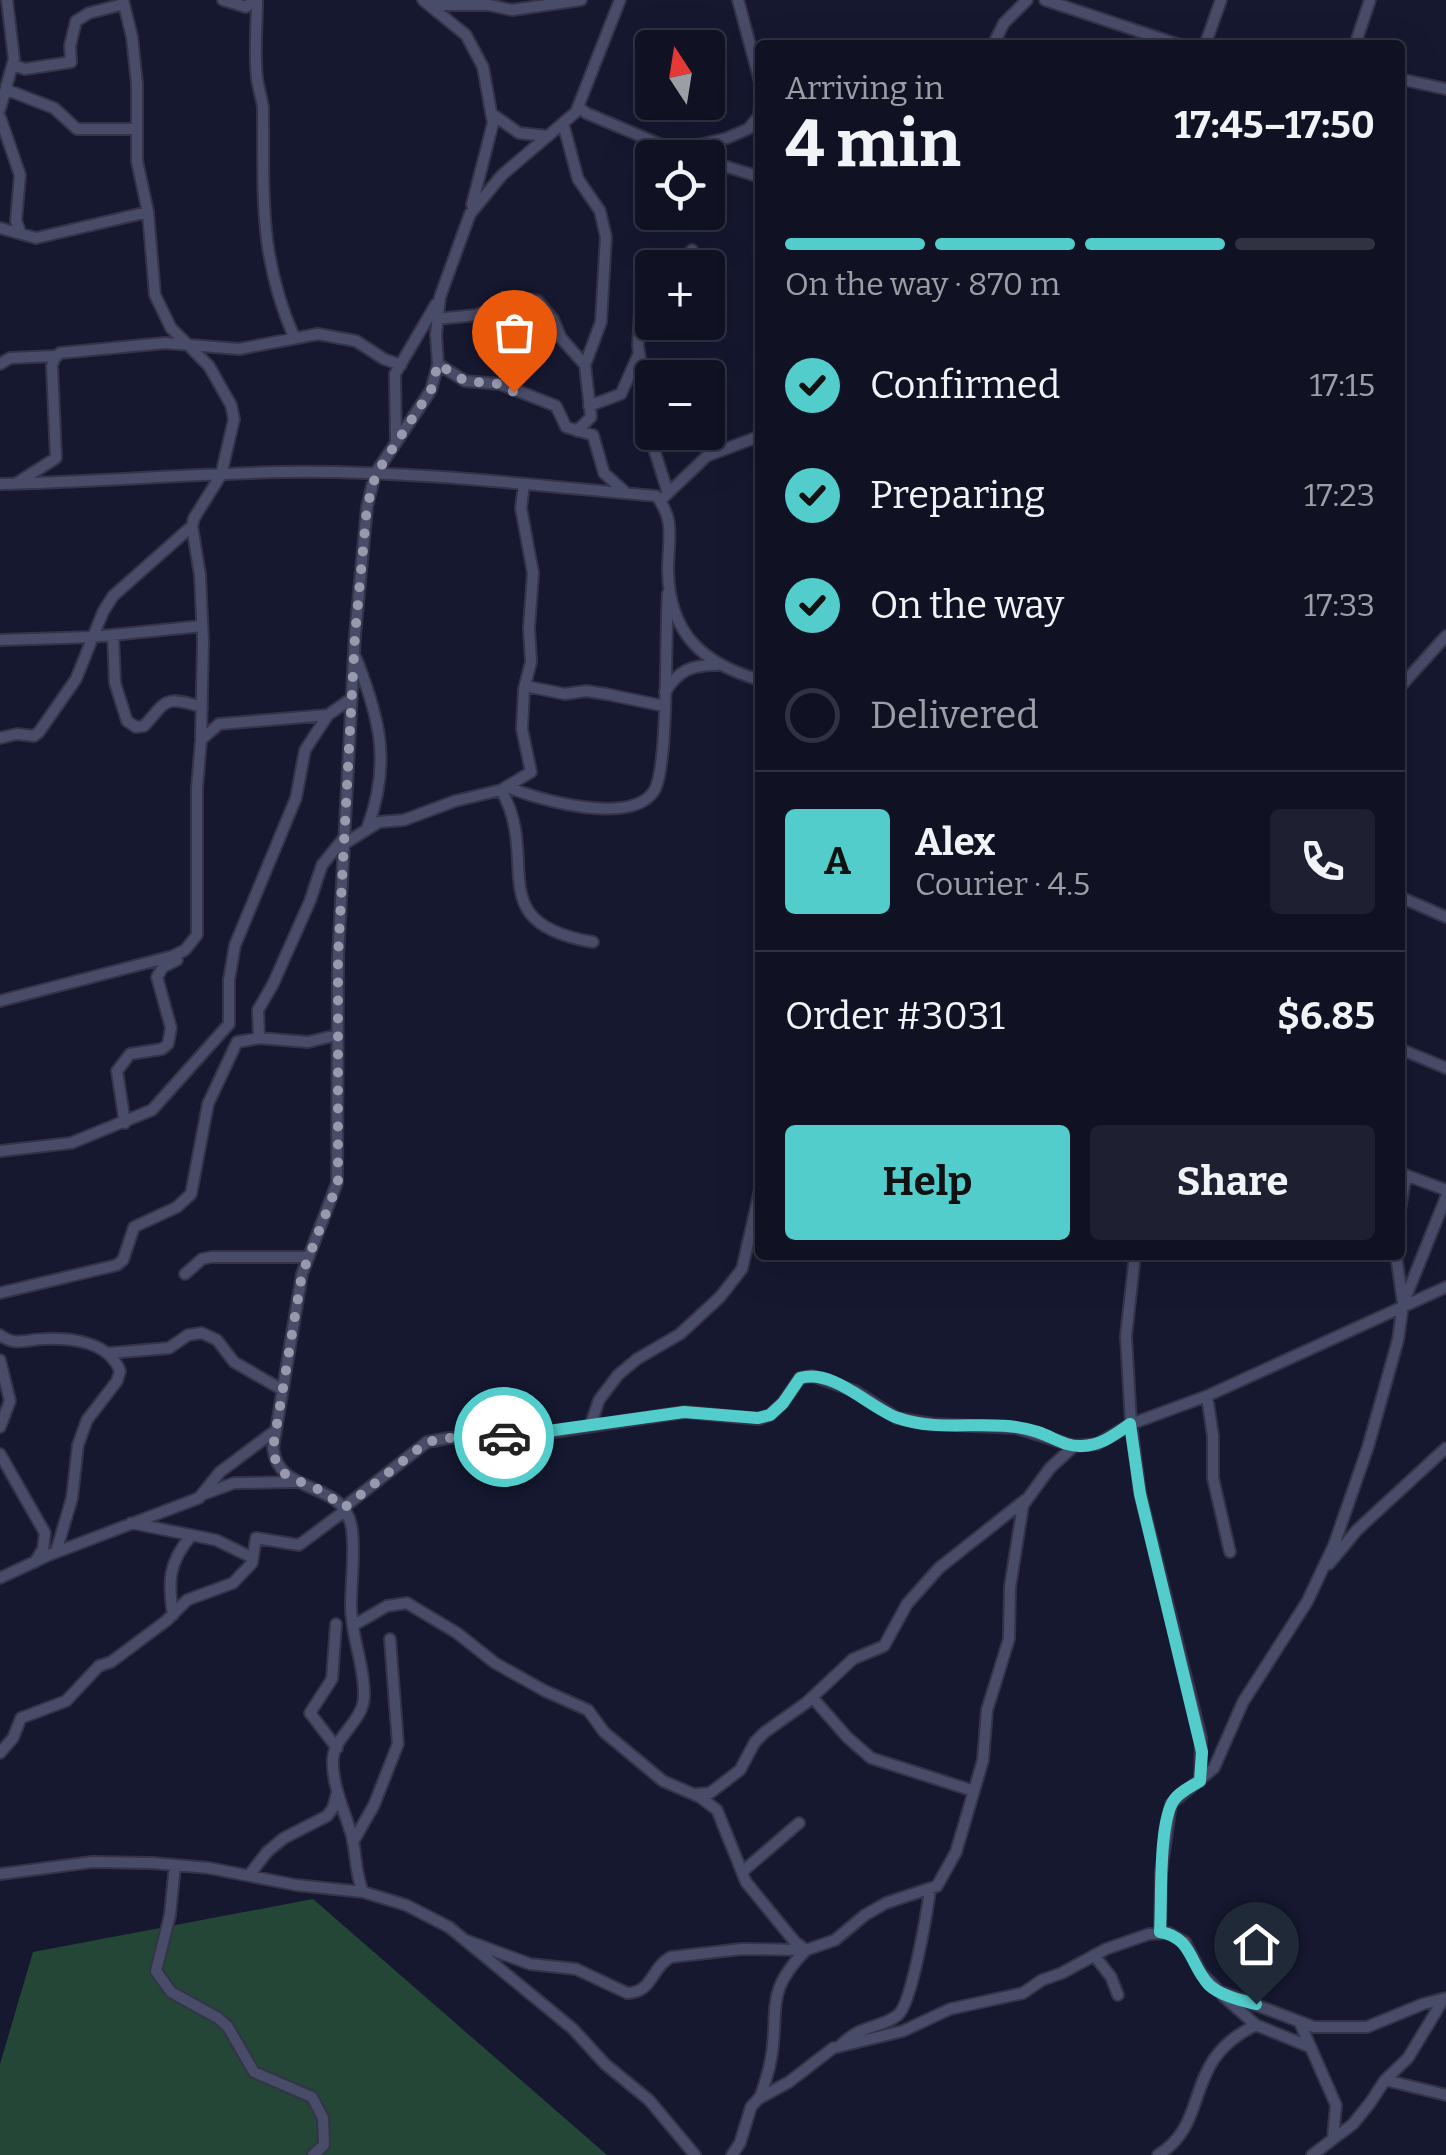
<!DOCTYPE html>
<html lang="en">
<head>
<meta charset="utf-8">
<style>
	body { margin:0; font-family:Bitter,serif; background:#1e2031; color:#f1f3f6; height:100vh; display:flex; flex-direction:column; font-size:38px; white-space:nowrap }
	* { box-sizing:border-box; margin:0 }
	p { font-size:32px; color:#9c9ea6 }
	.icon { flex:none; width:55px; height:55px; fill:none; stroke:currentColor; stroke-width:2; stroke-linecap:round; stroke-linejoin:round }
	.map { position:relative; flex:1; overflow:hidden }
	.side { position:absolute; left:755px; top:40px; width:650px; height:1220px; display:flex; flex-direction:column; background:#101224; border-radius:10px; box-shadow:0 10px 40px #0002,0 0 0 2px #303241 }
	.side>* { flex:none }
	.needle { width:65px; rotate:348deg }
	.tools { position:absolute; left:635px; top:30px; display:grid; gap:20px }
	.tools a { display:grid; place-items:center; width:90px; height:90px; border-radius:10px; background:#101224; box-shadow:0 10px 40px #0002,0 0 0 2px #303241; font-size:50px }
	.pin { position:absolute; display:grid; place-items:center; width:85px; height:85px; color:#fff; margin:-102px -42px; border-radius:50% 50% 50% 0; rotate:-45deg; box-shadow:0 0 10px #0007 }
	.pin .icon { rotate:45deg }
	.courier { position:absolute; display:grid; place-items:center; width:100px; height:100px; margin:-50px; border:8px solid #52cdcc; border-radius:50%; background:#fff; color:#222; box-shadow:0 2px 12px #0007 }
	.head em { font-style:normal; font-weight:700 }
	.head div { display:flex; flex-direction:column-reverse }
	.head { display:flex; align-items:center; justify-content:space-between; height:170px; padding:0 30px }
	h1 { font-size:65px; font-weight:700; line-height:75px }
	.bar { display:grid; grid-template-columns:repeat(4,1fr); gap:15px 10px; align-content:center; height:120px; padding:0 30px }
	.bar i { height:12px; border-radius:8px; background:#303241 }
	.bar .active { background:#52cdcc }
	.bar p { grid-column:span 4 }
	.line { display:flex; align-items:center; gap:25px; padding:0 30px; border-top:2px solid #303241 }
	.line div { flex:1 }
	.round { display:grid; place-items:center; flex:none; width:105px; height:105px; border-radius:10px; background:#1e2031 }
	ol { padding:0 30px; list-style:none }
	li { display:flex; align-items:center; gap:30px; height:110px }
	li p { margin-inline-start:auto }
	li .icon { padding:10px; border-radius:50%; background:#52cdcc; color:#111; stroke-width:4 }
	li:last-child { color:#9c9ea6 }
	li i { width:55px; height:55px; border:5px solid #303241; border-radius:50% }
	.action { display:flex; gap:20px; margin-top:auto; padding:20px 30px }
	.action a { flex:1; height:115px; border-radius:10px; background:#52cdcc; color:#111; font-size:40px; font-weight:700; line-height:115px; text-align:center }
	.action a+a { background:#1e2031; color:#f1f3f6 }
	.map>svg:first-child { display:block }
</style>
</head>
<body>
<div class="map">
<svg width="1446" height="2155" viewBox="0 0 1446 2155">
	<rect width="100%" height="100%" fill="#161830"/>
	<path fill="#234636" d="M313 1899 607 2155H0V2064L33 1952Z"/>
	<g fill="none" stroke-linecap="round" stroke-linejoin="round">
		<g stroke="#343347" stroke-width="14">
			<path id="minor" d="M223 0 246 7 254 0
				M257 0C257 26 254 52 257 78 258 88 262 98 263 108 264 195 258 254 294 337
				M423 0 466 35 483 67 493 123 472 205
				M738 0 760 82
				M1045 0 1180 45
				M430 5H489L512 10 581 0
				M993 45 1004 23 1027 0
				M1205 45 1221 0
				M1355 45 1370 0
				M13 65 25 69 71 62 70 46 76 21 89 13 124 4
				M1400 79 1446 89
				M7 90 54 108 77 129H137
				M579 107 586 113 669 148 683 149 727 138 748 129 759 116 760 104
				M0 109 14 59 7 0
				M492 114 519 133 547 136
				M0 117 20 175 16 221 21 234
				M563 123 578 179 600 211 606 237 601 322 585 365
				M708 161 760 177
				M0 228 36 238 148 212
				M676 268 692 250
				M652 286 641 294 638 346 643 376 642 411 668 493
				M437 319 476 315 522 298 538 301 553 319 561 338 585 365 591 417 577 431
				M0 364 10 358 55 356
				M438 364 465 381 500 384 556 406 566 427 593 435 604 473 625 492
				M589 406 621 394 639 353
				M396 441 395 374 436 304
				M17 483 56 458 52 366 54 359 60 353 165 343 239 349 318 334 356 341 384 359 401 365
				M0 484C94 482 188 474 282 472 406 470 532 485 656 496 676 519 668 542 668 570 669 634 703 664 760 680
				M664 497 707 456 760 436
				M113 635 115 683 127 721 136 727 144 726C167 701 163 695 202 707
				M0 640 92 637 202 626
				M356 658C380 719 391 763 368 826
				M525 686 565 694 586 691 606 694 664 706
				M1400 687 1446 636
				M665 692C679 670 691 665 717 665
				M0 738 17 734 34 736 39 732 76 679 103 612 113 596 192 526
				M202 739 219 724 328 715
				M508 787C538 800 631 826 654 791 669 768 665 630 668 593
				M501 790C542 860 479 923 593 942
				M344 844 379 822 404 820 455 801 501 790 531 772 522 729 524 689 531 662 529 628 533 573 521 508 524 484
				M1400 897 1446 917
				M0 1001 173 956 185 950 197 935V788L201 740 203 641 200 575 192 526 194 518 221 475 234 419 231 405 209 366 171 328 155 295 148 212 137 161V84L132 37 123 0
				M259 1038 258 1010 273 984 310 901 322 865 344 838
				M1400 1049 1446 1068
				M125 1123 117 1071 130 1054 162 1049 168 1044 171 1028 157 977 163 967 177 960
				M0 1151 71 1143 152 1110 229 1024V980L235 945 296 798 305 750 328 715 352 698
				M1400 1173 1446 1190
				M1400 1209 1406 1175
				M1135 1255 1126 1336 1131 1424 1140 1493 1201 1738 1200 1781
				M1396 1255 1403 1303
				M185 1274 202 1259 212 1257H308
				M0 1293 117 1265 123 1260 134 1227 177 1207 191 1194 208 1104 237 1042 259 1038 308 1042 337 1035
				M0 1335C16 1347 27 1339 45 1339 72 1338 109 1342 120 1371L117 1381 87 1420 78 1445 72 1498 56 1552
				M110 1353 169 1348 188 1335 202 1333 217 1340 234 1362 281 1389
				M0 1360 10 1401 0 1427
				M1207 1396 1213 1436V1478L1230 1552
				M591 1424 599 1400 618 1375 637 1359 680 1334 720 1297 742 1269 760 1190
				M0 1454 45 1533 43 1549 35 1562
				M204 1494 234 1483 295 1482
				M343 1508 427 1442 449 1438 521 1437 685 1412 758 1419 770 1415 783 1403 800 1378 812 1376 855 1391 897 1418 933 1424 1016 1428 1074 1446 1097 1444 1131 1424 1207 1396 1446 1287
				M131 1523 216 1540 253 1558
				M1329 1564 1357 1530 1446 1448
				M0 1578 49 1555 199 1498 220 1472 272 1433
				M173 1615C168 1582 168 1563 191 1536
				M336 1624 332 1679 310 1713 337 1748
				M354 1625 387 1606 407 1603 457 1633 495 1663 545 1691 588 1710 604 1732 663 1781 700 1797 717 1810 746 1882 795 1942 806 1950C763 1994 780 2009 771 2059 769 2072 764 2085 760 2098
				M812 1697 847 1737 871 1758 974 1791
				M0 1753 13 1738 21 1718 66 1701 99 1666 111 1662 166 1621 187 1600 233 1583 252 1563 256 1538 299 1545 346 1510
				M696 1794 710 1793 740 1770 755 1742 765 1732 806 1703 853 1659 884 1646 907 1604 939 1568 1025 1500
				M353 1842 374 1805 398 1744 390 1639
				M175 1865 170 1915 156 1971 171 1992 218 2018 228 2027 254 2072 312 2097 323 2118 324 2145 313 2155
				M742 1872 799 1823
				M0 1874 92 1862 152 1863 209 1868 296 1885 363 1892 406 1905 449 1927 573 2029 605 2064 649 2100 695 2155
				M250 1874 267 1852 284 1838 327 1816 333 1808 337 1793
				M363 1892C354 1870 357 1853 351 1833 344 1810 331 1782 333 1758 335 1736 363 1721 364 1697 365 1666 351 1637 351 1606 351 1581 355 1555 352 1530 346 1478 279 1498 273 1448L302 1274 337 1183 338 957 355 635 367 507 375 474 431 390 438 364 436 335 440 297 470 214 502 175 576 112 620 0
				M1160 1932 1161 1873 1171 1804 1214 1768 1243 1702 1307 1602 1334 1545 1368 1447 1398 1340 1403 1304 1446 1197
				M465 1940 530 1964 576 1969 627 1993C653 1993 651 1967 671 1957L742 1949 806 1950 835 1940 865 1915 886 1903 937 1886 956 1852 983 1760 987 1710 1009 1639 1010 1587 1023 1505 1050 1468 1074 1446
				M1094 1955 1111 1977 1118 1995
				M1223 1996 1256 2025 1310 2047
				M1300 2023 1336 2105 1333 2138
				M842 2044C862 2024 882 2028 898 2015 912 2003 927 1912 930 1890
				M1385 2080 1446 2095
				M732 2155 740 2143 751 2107 758 2099 789 2082 833 2048 903 2031 950 2009 1023 1993 1042 1980 1062 1973 1106 1949 1149 1934 1169 1933 1185 1942 1201 1973 1219 1991 1314 2027H1367L1423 2004 1446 1998
				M1158 2155C1213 2121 1180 2061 1256 2025
				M1312 2155 1353 2124 1370 2103 1385 2080 1408 2058 1443 2000"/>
		</g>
		<use href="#minor" stroke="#494c69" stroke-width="10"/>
	</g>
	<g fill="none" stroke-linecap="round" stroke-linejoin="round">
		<path stroke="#9799ad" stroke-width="10" stroke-dasharray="0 18" d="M504 1437 449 1438 427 1442 344 1508C333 1499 322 1490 309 1485 288 1477 276 1474 273 1448L302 1274 338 1183V957L355 635 367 507 376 474 431 390 438 364 465 381 500 384 514 392"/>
		<path stroke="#52cdcc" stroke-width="12" d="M504 1437 684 1412 758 1418 770 1415 783 1403 800 1378C834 1368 869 1408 898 1418 943 1434 994 1417 1038 1432 1053 1437 1065 1447 1082 1446 1102 1445 1114 1435 1130 1424L1140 1494 1202 1752 1200 1781C1191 1787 1180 1791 1174 1800 1158 1822 1162 1903 1160 1932 1192 1937 1190 1965 1209 1985 1221 1996 1240 2000 1256 2004"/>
	</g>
</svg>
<div class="tools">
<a><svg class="needle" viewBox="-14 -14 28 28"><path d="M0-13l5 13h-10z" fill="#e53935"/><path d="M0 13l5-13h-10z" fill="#9c9ea6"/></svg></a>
<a><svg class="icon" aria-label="locate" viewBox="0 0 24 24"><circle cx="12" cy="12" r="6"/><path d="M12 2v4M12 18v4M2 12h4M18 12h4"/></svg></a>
<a>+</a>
<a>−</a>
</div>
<div class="pin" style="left:514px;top:392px;background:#ea580c"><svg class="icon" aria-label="bag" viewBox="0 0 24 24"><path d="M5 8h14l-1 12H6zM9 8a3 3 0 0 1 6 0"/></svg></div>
<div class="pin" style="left:1256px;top:2004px;background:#1f2937"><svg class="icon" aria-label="home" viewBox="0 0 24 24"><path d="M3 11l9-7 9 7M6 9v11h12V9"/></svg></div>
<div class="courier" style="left:504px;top:1437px"><svg class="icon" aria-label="car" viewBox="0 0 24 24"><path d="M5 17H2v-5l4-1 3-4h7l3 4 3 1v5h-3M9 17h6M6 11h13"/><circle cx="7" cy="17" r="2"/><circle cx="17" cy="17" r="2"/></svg></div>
<section class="side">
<div class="head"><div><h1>4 min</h1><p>Arriving in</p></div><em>17:45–17:50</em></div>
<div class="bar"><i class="active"></i><i class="active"></i><i class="active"></i><i></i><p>On the way · 870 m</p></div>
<ol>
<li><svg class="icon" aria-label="check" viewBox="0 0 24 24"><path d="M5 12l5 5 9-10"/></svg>Confirmed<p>17:15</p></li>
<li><svg class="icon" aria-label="check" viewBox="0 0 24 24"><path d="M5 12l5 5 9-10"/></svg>Preparing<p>17:23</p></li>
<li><svg class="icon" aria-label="check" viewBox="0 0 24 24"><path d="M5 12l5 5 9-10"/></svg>On the way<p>17:33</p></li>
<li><i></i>Delivered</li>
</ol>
<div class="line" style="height:180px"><b class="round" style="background:#52cdcc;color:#111">A</b><div><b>Alex</b><p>Courier · 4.5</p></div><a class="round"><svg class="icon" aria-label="phone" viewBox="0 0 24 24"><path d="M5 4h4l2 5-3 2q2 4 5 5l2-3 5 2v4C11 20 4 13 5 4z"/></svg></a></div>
<div class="line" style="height:130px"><div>Order #3031</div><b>$6.85</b></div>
<div class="action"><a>Help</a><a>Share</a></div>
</section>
</div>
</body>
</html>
